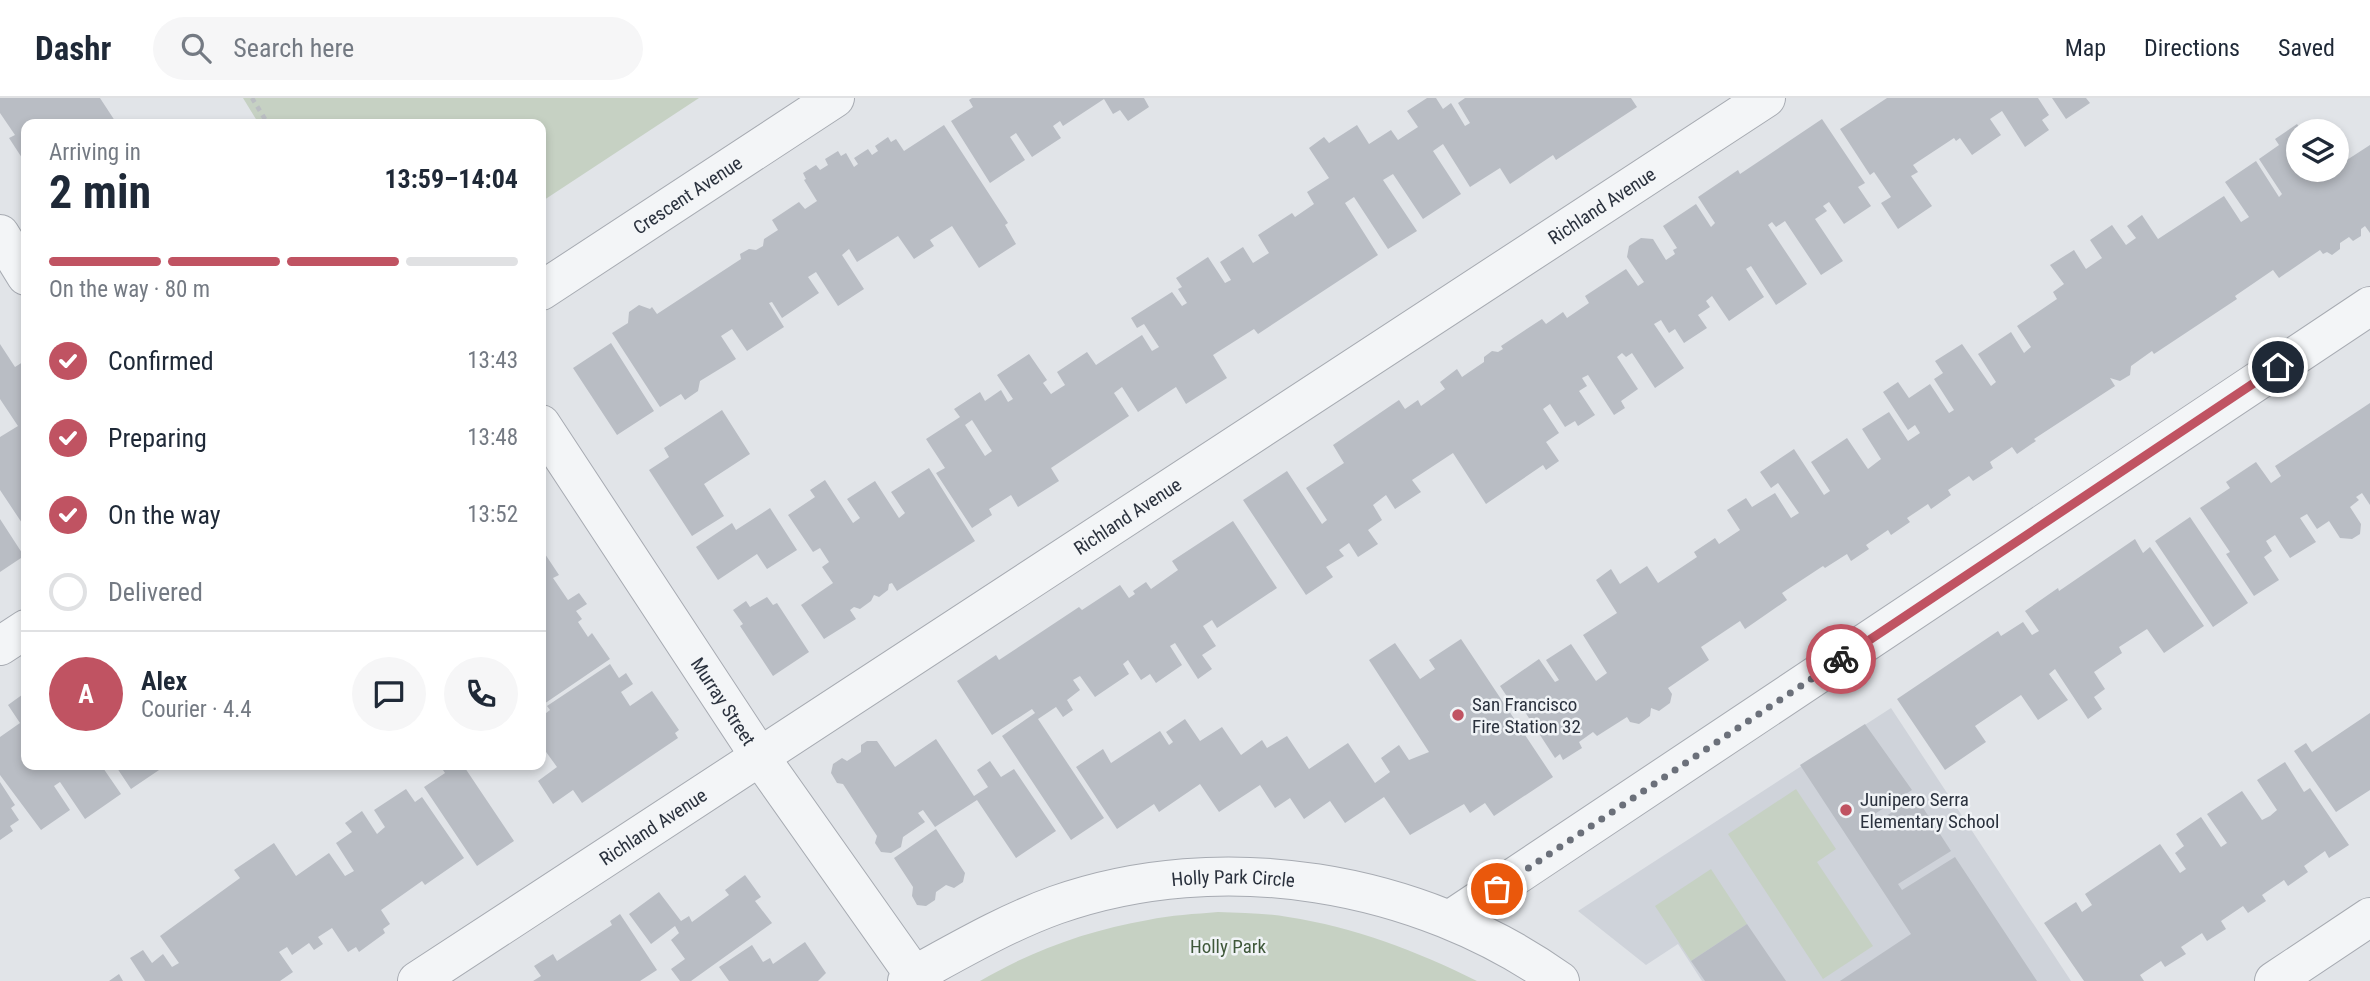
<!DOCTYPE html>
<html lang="en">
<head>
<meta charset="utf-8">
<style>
	body { margin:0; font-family:"Roboto Condensed",sans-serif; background:#f6f6f7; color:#1f2937; height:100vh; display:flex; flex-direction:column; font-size:26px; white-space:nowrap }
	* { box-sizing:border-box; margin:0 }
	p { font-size:23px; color:#747a83 }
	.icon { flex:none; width:38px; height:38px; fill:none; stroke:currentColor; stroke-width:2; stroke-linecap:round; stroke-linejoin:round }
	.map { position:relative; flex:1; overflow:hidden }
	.sheet { position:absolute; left:21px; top:21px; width:525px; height:651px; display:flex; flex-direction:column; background:#fff; border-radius:14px; box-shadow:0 4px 10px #0003 }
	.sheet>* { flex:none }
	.tools { position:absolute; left:2286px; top:21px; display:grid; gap:14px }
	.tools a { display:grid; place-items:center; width:63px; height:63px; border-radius:50%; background:#fff; box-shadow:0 4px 10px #0003; font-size:35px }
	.pin { position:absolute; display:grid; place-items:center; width:60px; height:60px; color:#fff; margin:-30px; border:4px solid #fff; border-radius:50%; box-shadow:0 2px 7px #0007 }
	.courier { position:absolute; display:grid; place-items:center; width:70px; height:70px; margin:-35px; border:5px solid #c05362; border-radius:50%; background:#fff; color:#222; box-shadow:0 2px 9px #0007 }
	.headline em { font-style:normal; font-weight:700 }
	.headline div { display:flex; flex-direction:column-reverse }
	.headline { display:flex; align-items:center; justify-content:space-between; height:119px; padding:0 28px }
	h1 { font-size:46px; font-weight:700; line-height:52px }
	.bar { display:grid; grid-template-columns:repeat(4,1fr); gap:10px 7px; align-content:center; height:84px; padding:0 28px }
	.bar i { height:9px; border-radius:5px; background:#e0e1e3 }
	.bar .active { background:#c05362 }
	.bar p { grid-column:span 4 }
	.line { display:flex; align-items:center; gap:18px; padding:0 28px; border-top:2px solid #e0e1e3 }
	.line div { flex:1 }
	.round { display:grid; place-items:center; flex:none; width:74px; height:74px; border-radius:37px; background:#f6f6f7 }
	ol { padding:0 28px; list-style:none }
	li { display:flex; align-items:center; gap:21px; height:77px }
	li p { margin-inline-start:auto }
	li .icon { padding:7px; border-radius:50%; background:#c05362; color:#fff; stroke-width:4 }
	li:last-child { color:#747a83 }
	li i { width:38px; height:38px; border:4px solid #e0e1e3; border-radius:50% }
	header { display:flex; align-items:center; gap:42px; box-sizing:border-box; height:98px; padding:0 35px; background:#fff; border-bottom:2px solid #e0e1e3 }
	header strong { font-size:33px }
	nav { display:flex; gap:38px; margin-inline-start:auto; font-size:24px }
	.search { width:490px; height:63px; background:#f6f6f7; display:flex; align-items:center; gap:18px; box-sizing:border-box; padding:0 24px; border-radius:38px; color:#747a83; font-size:26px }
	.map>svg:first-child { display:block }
</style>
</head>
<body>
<header>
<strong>Dashr</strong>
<div class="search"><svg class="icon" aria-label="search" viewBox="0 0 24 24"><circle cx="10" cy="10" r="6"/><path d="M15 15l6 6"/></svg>Search here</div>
<nav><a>Map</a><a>Directions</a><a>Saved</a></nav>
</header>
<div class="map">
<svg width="2370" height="883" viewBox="0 0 2370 883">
	<rect width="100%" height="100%" fill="#e1e4e8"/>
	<path fill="#cfd3da" d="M1891 610 2071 883H1702L1678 846 1646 867 1578 813Z"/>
	<path fill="#c6d1c3" d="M243 0H699L541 104V26H259Z
		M1796 691 1836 751 1817 764 1873 848 1823 881 1728 736Z
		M1711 771 1747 826 1691 863 1655 808Z
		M1218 814C1241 815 1265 815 1288 819 1354 829 1417 853 1477 883H980C1031 853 1089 832 1148 822 1171 817 1195 816 1218 814Z"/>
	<path fill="#b9bdc4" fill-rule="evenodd" d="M0 0H100L117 26H26V62L24 63 9 40 15 37 0 15Z
		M972 0H1144L1149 9 1128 23 1120 12 1113 16 1104 1 1063 28 1060 23 1053 28 1061 40 1032 59 1016 35 1010 39 1025 62 990 85 951 23 973 9 969 2Z
		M1427 0H1436L1443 11 1451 5 1465 28 1470 25 1458 5 1465 0H1631L1637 9 1556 62 1553 57 1510 86 1500 70 1470 89 1443 46 1433 53 1461 96 1423 121 1393 76 1383 82 1417 133 1388 151 1354 99 1345 105 1378 157 1258 236 1254 231 1213 257 1227 280 1186 306 1176 289 1138 314 1122 289 1114 295 1129 318 1051 370 1059 383 1018 409 1011 397 989 411 992 417 972 430 936 375 945 370 926 341 960 319 954 311 980 294 985 303 1001 292 1008 304 1013 301 997 277 1029 256 1047 282 1043 285 1051 296 1065 287 1057 274 1087 254 1096 267 1142 237 1152 253 1159 249 1144 226 1137 230 1131 220 1172 194 1182 208 1187 205 1178 191 1182 189 1176 180 1208 159 1225 185 1231 182 1220 164 1243 149 1253 165 1269 155 1258 137 1292 115 1295 119 1314 106 1307 94 1329 80 1309 50 1324 39 1329 45 1357 27 1369 46 1391 32 1398 42 1418 29 1407 13ZM972 322 992 353 985 358 965 327Z
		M1887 0H2038L2049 17 2042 22 2049 32 2025 49 2002 13 1990 21 2001 37 1972 57 1960 40 1956 43 1954 40 1913 67 1918 74 1911 78 1932 108 1898 131 1881 105 1891 99 1874 74 1870 77 1840 31Z
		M2052 0H2086L2090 5 2066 21Z
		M1822 21 1865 85 1858 89 1871 108 1844 126 1829 104 1823 108 1827 113 1815 121 1843 163 1821 177 1785 123 1776 129 1772 124 1768 127 1807 186 1776 207 1751 168 1746 171 1764 199 1729 223 1712 198 1706 203 1710 209 1698 217 1707 230 1684 245 1675 231 1669 235 1661 222 1654 226 1684 270 1655 290 1632 255 1626 259 1622 255 1617 259 1638 291 1621 303 1625 310 1614 317 1588 277 1582 280 1587 288 1579 293 1595 317 1578 328 1575 323 1565 329 1550 306 1543 311 1559 335 1546 344 1559 363 1546 372 1543 367 1486 406 1453 355 1412 382 1421 394 1395 411 1386 397 1373 407 1382 422 1368 432 1378 446 1358 459 1349 445 1339 452 1344 458 1326 469 1333 479 1306 497 1243 402 1287 373 1322 426 1327 422 1306 390 1344 365 1333 347 1399 302 1405 311 1418 302 1421 308 1445 291 1440 284 1457 271 1462 279 1484 264V259L1492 253 1498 254 1503 251 1501 248 1542 221 1546 226 1563 214 1567 220 1589 205 1585 198 1626 171 1638 188 1644 184 1627 159 1629 148 1641 140 1653 141 1666 162 1675 156 1673 152 1677 150 1663 128 1696 106 1711 129 1715 125 1698 99 1738 72 1740 76Z
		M2297 26 2302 33H2298V72H2328L2329 74 2336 72V69L2370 47V135L2365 128 2361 131V138L2353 143 2349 139 2340 145V151L2332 157 2327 154 2323 156 2320 152 2279 180 2273 172 2235 198 2237 201 2154 256 2152 253 2131 268 2130 277 2120 283 2110 280 2115 288 2034 341 2036 343 2017 356 2012 349 1990 364 1993 370 1973 383 1969 378 1948 392 1951 397 1931 411 1928 406 1907 420 1910 424 1891 437 1888 432 1866 447 1869 451 1851 463 1847 456 1825 470 1823 468 1782 495 1787 502 1745 531 1740 523 1701 549 1709 562 1668 590 1672 596 1670 605 1659 613 1651 610 1650 618 1639 626 1630 624 1627 619 1597 638 1593 634 1579 644 1582 650 1563 662 1560 656 1555 660 1521 608 1516 612 1500 588 1539 561 1555 584 1559 582 1546 562 1571 546 1596 583 1607 575 1583 537 1617 515 1596 482 1611 471 1620 486 1647 468 1658 485 1697 459 1694 454 1715 440 1719 446 1740 432 1727 412 1746 400 1752 409 1775 395 1791 420 1799 415 1778 385 1771 390 1760 374 1794 351 1824 397 1830 393 1811 364 1847 340 1868 371 1881 361 1862 331 1889 314 1908 343 1920 335 1915 327 1908 332 1883 294 1898 284 1909 300 1930 286 1949 315 1954 312 1934 281 1943 275 1935 263 1962 246 1991 288 1996 284 1978 256 2011 234 2024 255 2031 249 2017 228 2057 201 2053 194 2064 186 2050 167 2074 152 2086 171 2102 160 2090 142 2112 127 2126 147 2136 140 2127 128 2142 117 2158 141 2224 98 2241 124 2249 119 2225 84 2256 63 2279 99 2282 96 2259 61 2279 47 2275 41Z
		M944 27 1008 125 1005 127 1016 146 979 170 952 128 930 142 934 148 914 161 898 138 857 164 849 151 842 157 864 191 838 208 816 174 808 179 819 195 782 220 772 204 769 205 784 229 747 253 732 231 721 238 736 261 700 283 698 293 685 302 681 296 660 309 612 235 628 225 629 214 639 207 650 211 652 209 657 216 741 161 740 156 749 151 756 152 763 148 764 141 778 132 772 122 799 104 805 111 817 103 804 82 806 81 803 75 816 67 820 72 828 67 825 61 838 53 841 58 846 55 854 69 858 66 854 60 868 51 872 57 878 53 875 48 888 39 891 44 896 41 904 53Z
		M611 245 654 313 617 337 573 270Z
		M0 246 15 269 26 262V431L0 392V339L18 328 0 301Z
		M2370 305V407L2362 395 2356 399 2359 402 2350 409 2361 426 2360 436 2352 441 2340 440 2329 423 2317 431 2307 416 2300 420 2316 444 2290 460 2275 437 2266 443 2272 453 2264 459 2279 482 2254 498 2226 456 2230 454 2200 410 2230 390 2226 384 2256 364 2271 385 2281 378 2275 368Z
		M722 312 750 356 704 386 724 418 692 438 649 372 669 359 664 350Z
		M929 370 975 443 897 493 892 485 889 486 888 492 879 499 874 497 871 503 860 511 854 509 850 512 856 521 824 541 801 507 833 485 822 469 829 464 820 450 813 454 788 417 815 399 810 392 825 382 853 425 860 420 847 401 875 383 899 420 905 415 891 394Z
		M770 410 797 452 767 471 757 456 718 482 696 449 732 425 736 432Z
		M2190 419 2248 505 2213 529 2155 443Z
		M0 421 24 458 0 474Z
		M1233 423 1277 490 1217 530 1212 522 1203 528 1216 548 1202 557 1212 571 1198 581 1175 545 1170 548 1182 567 1156 585 1150 576 1141 582 1128 562 1123 566 1129 576 1095 599 1080 578 1073 582 1080 592 1067 602 1073 612 1063 619 1056 609 1038 621 1104 720 1071 742 1002 638 1035 615 1032 611 992 637 957 583 996 557 999 562 1079 509 1082 512 1120 487 1129 500 1135 496 1133 493 1146 484 1151 491 1178 472 1172 463Z
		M2135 441 2143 455 2150 449 2204 528 2164 555 2147 531 2119 549 2122 555 2094 574 2105 591 2094 599 2102 611 2088 621 2055 571 2049 576 2068 602 2038 622 2021 597 1975 628 1986 644 1945 672 1897 601 1998 533 2001 538 2023 524 2032 537 2039 533 2025 513 2058 490 2059 493Z
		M541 450 559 477 553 480 568 502 579 495 587 506 576 513 582 521 578 524 588 539 592 535 610 561 541 608Z
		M767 499 773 507 777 505 809 554 773 578 740 528 743 526 733 512 746 503 750 509Z
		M1461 541 1553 679 1494 718 1485 705 1470 715 1464 706 1410 737 1384 699 1345 725 1330 703 1304 721 1290 700 1275 710 1260 687 1219 714 1200 686 1159 714 1154 706 1117 731 1076 669 1103 651 1111 665 1160 633 1169 647 1173 644 1166 634 1185 621 1200 643 1222 629 1241 657 1262 642 1267 650 1287 638 1309 671 1348 645 1375 685 1390 674 1381 660 1399 647 1409 662 1429 654 1369 562 1395 545 1420 581 1435 571 1429 562Z
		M610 566 619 580 626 575 633 586 621 594 630 608 652 593 679 632 675 635 678 640 582 705 573 692 553 706 538 683 557 669 541 647V619L550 612 547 608Z
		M26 594V667H101L121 696 85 721 60 684 54 688 70 712 41 732 0 677V639L20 625 8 607Z
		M2370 615V692L2336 714 2294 653 2306 645 2312 654Z
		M1865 626 1912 692 1859 726 1864 732 1916 699 1951 753 1898 786 1902 792 1955 759 2037 883H1840L1911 836 1800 667Z
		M936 641 974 698 988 689 977 672 990 663 1001 679 1014 671 1056 733 1016 760 977 702 935 729 923 712 918 715 925 724 903 739 901 749 891 755 881 754 875 745 877 738 843 686 837 685 831 675 833 666 842 660 847 663 861 654V647L867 643H877L895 669Z
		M2285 664 2304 694 2310 690 2349 747 2329 760 2325 753 2304 768 2308 774 2288 788 2284 782 2262 797 2266 803 2248 815 2243 808 2221 823 2226 831 2207 843 2202 835 2181 849 2186 856 2165 869 2161 863 2140 877 2144 883H2084L2044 825 2076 804 2082 814 2092 807 2085 796 2160 746 2180 775 2186 771 2175 755 2184 748 2176 736 2201 719 2221 749 2227 745 2207 716 2242 693 2262 722 2270 718 2277 712 2257 682Z
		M115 667H159L162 670 131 691Z
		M446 667H463L514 743 477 768 424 689 445 675 441 669Z
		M0 684 15 707 11 710 19 722 10 728 13 733 0 742Z
		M406 691 415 704 422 699 464 760 425 787 422 783 381 812 390 826 383 831 385 835 359 854 356 849 348 854 332 830 318 839 323 846 314 852 309 845 292 857 287 849 279 854 293 874 280 883H145L130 860 143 852 152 865 163 856 172 869 179 865 160 838 240 780 234 772 274 745 296 778 329 755 345 778 354 773 336 745 352 734 345 725 362 713 377 736 385 729 374 712Z
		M936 731 965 775 963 784 954 790 946 787 936 794 935 802 926 808 917 807 912 798 913 789 894 760Z
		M745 777 761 799 755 803 772 825 691 883H680L671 871 685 861 671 842 679 835 675 828 651 846 629 816 659 794 681 823 689 818 692 824 729 797 725 792Z
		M620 816 657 872 640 883H533L541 878 534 868 553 856 557 863 612 827 610 823Z
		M1747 826 1786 883H1705L1691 863Z
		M805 844 826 875 818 883H729L719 869 752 847 763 864 770 860 773 866Z
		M119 876 123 883H109Z"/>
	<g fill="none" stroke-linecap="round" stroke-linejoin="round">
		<g stroke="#a7abb2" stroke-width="40">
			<g id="street">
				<path d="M0 136 26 178"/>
				<path id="s1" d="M541 193 835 0"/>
				<path id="s2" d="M541 326 760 659 914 877"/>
				<path d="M0 548 26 531"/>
				<path d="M1451 821 2370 208"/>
				<path id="s3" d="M417 883 1766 0"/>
				<path id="s4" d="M907 883 914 877C960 852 1006 825 1056 807 1221 749 1419 782 1560 883"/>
				<path d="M2274 883 2370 819"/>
			</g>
		</g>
		<path stroke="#bbbec3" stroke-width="4.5" stroke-dasharray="5 5" stroke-linecap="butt" d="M252 0 268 26"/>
		<use href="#street" stroke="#f3f5f7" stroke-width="38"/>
	</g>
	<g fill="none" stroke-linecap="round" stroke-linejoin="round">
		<path stroke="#6b707a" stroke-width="7" stroke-dasharray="0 12.6" d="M1497 791 1841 561"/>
		<path stroke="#c05362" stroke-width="9" d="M1841 561 2278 269"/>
	</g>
	<g fill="#c05362" stroke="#f0f3f6" stroke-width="2.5">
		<circle cx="1458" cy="617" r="7"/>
		<circle cx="1846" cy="712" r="7"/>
	</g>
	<g text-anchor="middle" stroke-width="5" stroke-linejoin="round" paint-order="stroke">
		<g font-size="19" fill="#2b323e" stroke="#f0f3f6">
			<text dy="7" stroke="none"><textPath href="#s1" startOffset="175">Crescent Avenue</textPath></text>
			<text dy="7" stroke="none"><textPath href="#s3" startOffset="1416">Richland Avenue</textPath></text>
			<text dy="7" stroke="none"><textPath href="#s3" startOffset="849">Richland Avenue</textPath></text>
			<text dy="7" stroke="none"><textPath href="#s2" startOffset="332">Murray Street</textPath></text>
			<text dy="7" stroke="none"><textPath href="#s3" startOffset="282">Richland Avenue</textPath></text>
			<text dy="7" stroke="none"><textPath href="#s4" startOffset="348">Holly Park Circle</textPath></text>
		</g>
		<g font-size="19" fill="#2b323e" stroke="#f0f3f6" text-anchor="start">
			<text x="1472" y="613">San Francisco<tspan x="1472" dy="22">Fire Station 32</tspan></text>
			<text x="1860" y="708">Junipero Serra<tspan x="1860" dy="22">Elementary School</tspan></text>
		</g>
		<g font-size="19" fill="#3f583a" stroke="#f0f3f6">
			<text x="1228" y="855">Holly Park</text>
		</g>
	</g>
</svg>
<div class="tools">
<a><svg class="icon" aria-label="layers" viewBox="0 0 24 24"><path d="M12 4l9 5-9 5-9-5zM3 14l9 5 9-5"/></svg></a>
</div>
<div class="pin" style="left:1497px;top:791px;background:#ea580c"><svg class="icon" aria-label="bag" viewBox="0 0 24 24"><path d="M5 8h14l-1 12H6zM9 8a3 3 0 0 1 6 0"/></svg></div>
<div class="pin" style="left:2278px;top:269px;background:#1f2937"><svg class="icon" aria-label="home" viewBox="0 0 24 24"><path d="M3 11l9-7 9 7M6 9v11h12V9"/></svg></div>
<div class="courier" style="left:1841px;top:561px"><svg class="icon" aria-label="bike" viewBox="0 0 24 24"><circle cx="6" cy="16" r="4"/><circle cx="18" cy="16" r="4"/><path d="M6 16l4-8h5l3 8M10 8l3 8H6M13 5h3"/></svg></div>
<section class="sheet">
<div class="headline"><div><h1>2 min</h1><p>Arriving in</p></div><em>13:59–14:04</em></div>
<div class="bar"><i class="active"></i><i class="active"></i><i class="active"></i><i></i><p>On the way · 80 m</p></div>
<ol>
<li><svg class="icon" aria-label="check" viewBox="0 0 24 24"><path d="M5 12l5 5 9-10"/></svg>Confirmed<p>13:43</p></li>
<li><svg class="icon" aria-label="check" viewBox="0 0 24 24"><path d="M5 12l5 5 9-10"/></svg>Preparing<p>13:48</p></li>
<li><svg class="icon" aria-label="check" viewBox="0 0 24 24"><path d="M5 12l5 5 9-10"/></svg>On the way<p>13:52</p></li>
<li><i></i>Delivered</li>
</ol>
<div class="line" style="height:126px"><b class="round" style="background:#c05362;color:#fff">A</b><div><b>Alex</b><p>Courier · 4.4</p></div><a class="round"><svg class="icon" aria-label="chat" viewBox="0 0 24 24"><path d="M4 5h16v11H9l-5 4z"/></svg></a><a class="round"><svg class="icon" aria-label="phone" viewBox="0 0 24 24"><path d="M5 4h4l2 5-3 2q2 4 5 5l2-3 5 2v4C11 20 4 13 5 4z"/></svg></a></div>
</section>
</div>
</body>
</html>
